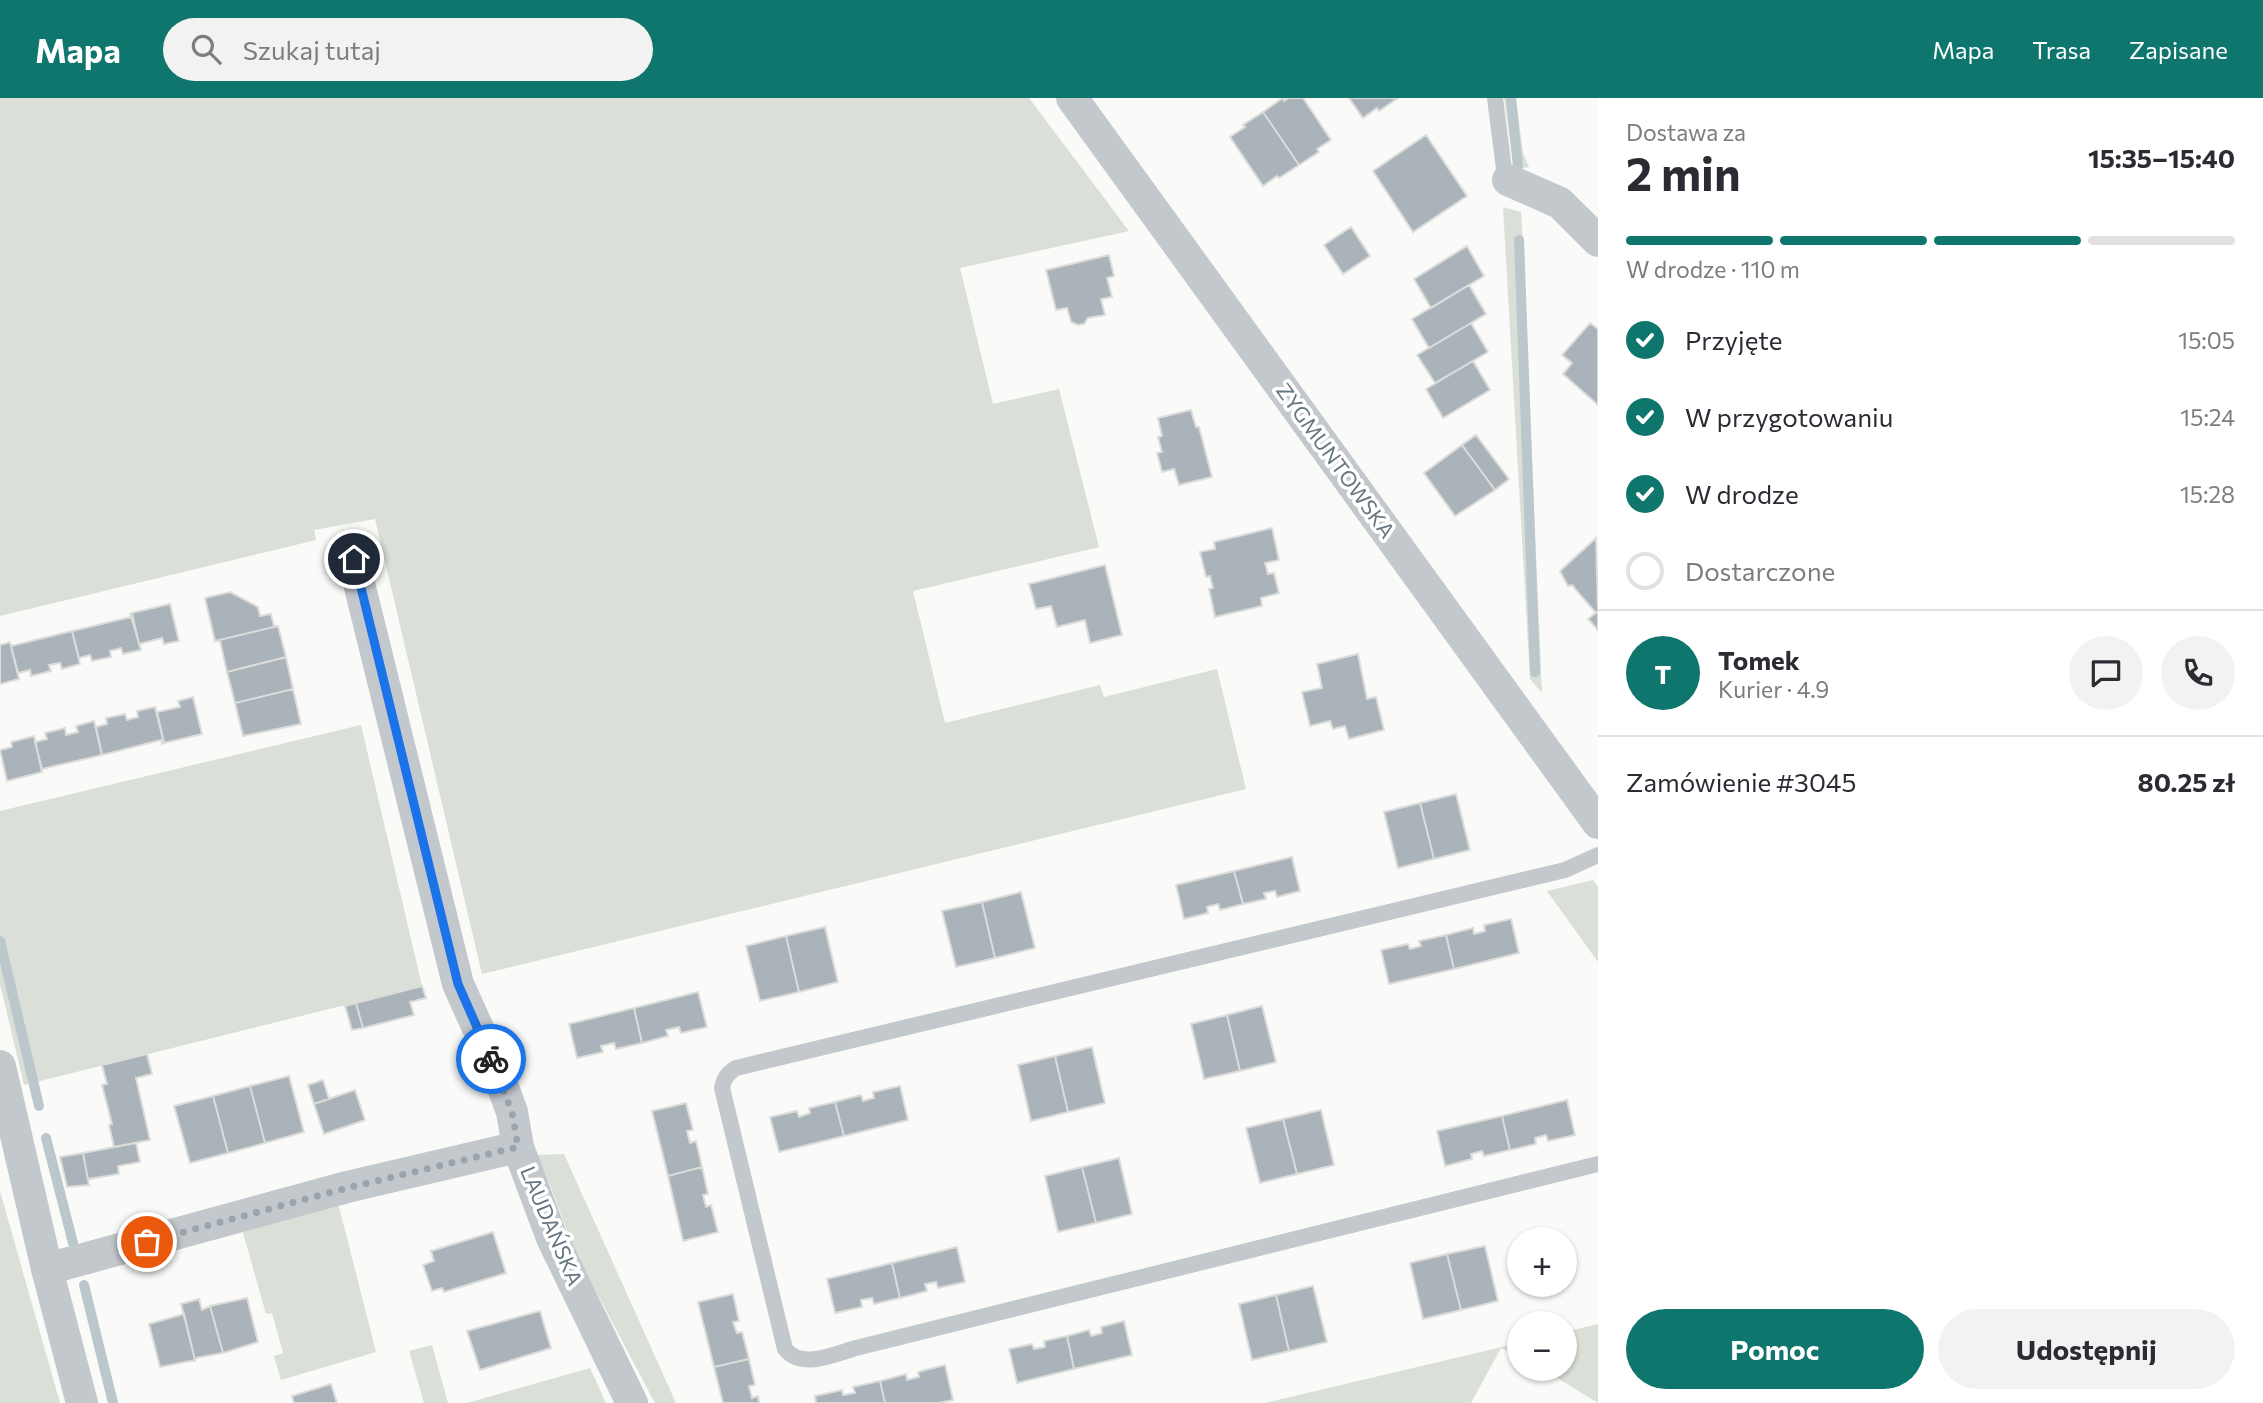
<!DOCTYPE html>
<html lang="pl">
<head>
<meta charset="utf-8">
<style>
	body { margin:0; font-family:Commissioner,sans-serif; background:#f2f2f3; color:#2b2b33; height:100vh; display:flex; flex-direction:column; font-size:26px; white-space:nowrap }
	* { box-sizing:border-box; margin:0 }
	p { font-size:23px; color:#7c7c81 }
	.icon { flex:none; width:38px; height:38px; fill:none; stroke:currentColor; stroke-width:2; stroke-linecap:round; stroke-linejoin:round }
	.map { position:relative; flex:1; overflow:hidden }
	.sheet { display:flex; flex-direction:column; background:#fff; width:665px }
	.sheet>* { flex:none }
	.controls { position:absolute; left:1507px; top:1129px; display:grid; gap:14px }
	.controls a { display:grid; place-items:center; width:70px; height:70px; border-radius:50%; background:#fff; box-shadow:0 2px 5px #0004; font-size:35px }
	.pin { position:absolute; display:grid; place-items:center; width:60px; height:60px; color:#fff; margin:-30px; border:4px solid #fff; border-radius:50%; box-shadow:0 2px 7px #0007 }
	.courier { position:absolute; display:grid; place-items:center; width:70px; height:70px; margin:-35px; border:5px solid #1a73e8; border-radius:50%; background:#fff; color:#222; box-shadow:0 2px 9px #0007 }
	.overview em { font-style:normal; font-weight:700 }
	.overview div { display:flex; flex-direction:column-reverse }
	.overview { display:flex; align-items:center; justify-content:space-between; height:119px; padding:0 28px }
	h1 { font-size:46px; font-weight:700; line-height:52px }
	.bar { display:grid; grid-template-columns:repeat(4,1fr); gap:10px 7px; align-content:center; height:84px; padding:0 28px }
	.bar i { height:9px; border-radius:5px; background:#e1e1e2 }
	.bar .selected { background:#0f766e }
	.bar p { grid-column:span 4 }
	.line { display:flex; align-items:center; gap:18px; padding:0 28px; border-top:2px solid #e1e1e2 }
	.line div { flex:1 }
	.round { display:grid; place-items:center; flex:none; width:74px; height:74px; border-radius:37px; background:#f2f2f3 }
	ol { padding:0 28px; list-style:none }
	li { display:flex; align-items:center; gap:21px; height:77px }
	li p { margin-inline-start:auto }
	li .icon { padding:7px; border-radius:50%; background:#0f766e; color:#fff; stroke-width:4 }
	li:last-child { color:#7c7c81 }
	li i { width:38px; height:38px; border:4px solid #e1e1e2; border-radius:50% }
	.button { display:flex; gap:14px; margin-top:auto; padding:14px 28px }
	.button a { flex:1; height:80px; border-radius:42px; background:#0f766e; color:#fff; font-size:28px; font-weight:700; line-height:80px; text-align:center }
	.button a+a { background:#f2f2f3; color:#2b2b33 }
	header { display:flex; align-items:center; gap:42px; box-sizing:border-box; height:98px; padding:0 35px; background:#0f766e; color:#fff }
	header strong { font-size:33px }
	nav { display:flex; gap:38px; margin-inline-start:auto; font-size:24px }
	.search { width:490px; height:63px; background:#f2f2f3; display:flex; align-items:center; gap:18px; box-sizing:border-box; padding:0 24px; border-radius:38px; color:#7c7c81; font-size:26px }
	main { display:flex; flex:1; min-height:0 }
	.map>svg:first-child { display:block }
</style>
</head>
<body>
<header>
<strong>Mapa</strong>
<div class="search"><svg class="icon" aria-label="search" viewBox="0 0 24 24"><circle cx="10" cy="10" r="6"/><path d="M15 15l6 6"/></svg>Szukaj tutaj</div>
<nav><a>Mapa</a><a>Trasa</a><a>Zapisane</a></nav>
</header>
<main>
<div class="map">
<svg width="1598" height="1305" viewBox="0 0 1598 1305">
	<rect width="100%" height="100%" fill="#fafaf8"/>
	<path fill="#dadfd7" d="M0 0H1029L1129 133 960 170 993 306 1059 291 1099 449 913 493 945 625 1100 587 1104 599 1217 571 1246 691 482 876 375 421 314 432 316 442 0 518Z
		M1504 0H1516L1523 55 1529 69 1514 71Z
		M1503 109 1521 114 1522 128 1542 595 1530 581Z
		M361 627 422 888 24 987 0 886V713Z
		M1593 782 1598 789V864L1547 793Z
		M564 1056 676 1305H655L575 1154 550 1087 534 1057Z
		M0 1093 60 1305H0Z
		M336 1097 376 1254 281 1282 274 1258 283 1255 272 1215 266 1216 240 1124Z
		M1598 1226V1305L1543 1271 1564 1270 1565 1234Z
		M1519 1245V1258L1501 1250 1471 1305H1265Z
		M432 1247 448 1305H424L409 1253Z
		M590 1270 606 1305H467Z"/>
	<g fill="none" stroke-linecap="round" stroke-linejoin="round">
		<path stroke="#bbc7cb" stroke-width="10" d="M1511 0 1518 69
			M1519 142 1535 574
			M0 843 39 1008
			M46 1040 73 1145
			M84 1187 113 1305"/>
	</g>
	<path fill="#aab3b9" stroke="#dcdcda" stroke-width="2" d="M1283 0 1284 3 1289 0H1303L1331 42 1317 51 1319 54 1299 67 1263 14Z
		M1349 0H1398L1379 13 1377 10 1363 20Z
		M1263 14 1299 67 1279 80 1277 78 1263 88 1230 39 1245 29 1243 27Z
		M1426 37 1467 98 1413 134 1373 73Z
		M1351 129 1370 158 1343 176 1324 147Z
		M1467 148 1484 178 1431 210 1414 181Z
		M1109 157 1114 178 1107 180 1112 199 1101 201 1105 217 1088 220 1084 226 1078 227 1071 224 1067 210 1056 212 1046 172Z
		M1469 187 1486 216 1429 250 1412 221Z
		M1471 225 1488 254 1435 285 1417 257Z
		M1590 225 1598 231V307L1563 276 1572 265 1562 257Z
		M1473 263 1490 292 1443 320 1426 291Z
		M1191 312 1196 329H1199L1212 379 1179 387 1174 371 1162 374 1157 355 1162 354 1158 339 1162 338 1158 320Z
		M1476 337 1509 381 1495 392 1462 347Z
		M1462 347 1495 392 1455 418 1424 375Z
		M1272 430 1279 462 1265 465 1268 476 1274 475 1279 495 1261 500 1262 508 1215 519 1209 491 1213 490 1210 478 1206 479 1200 454 1215 451 1214 444Z
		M1596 440 1598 513 1596 515 1572 487 1568 488 1560 473Z
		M1105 467 1122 537 1090 545 1085 522 1057 529 1051 508 1036 511 1029 486Z
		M230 494 258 509 260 518 271 516 274 528H278L215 543 205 500Z
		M170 506 179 543 164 546 162 540 139 546 132 515Z
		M1598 513V532L1588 521Z
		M130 515 141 552 123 556 121 550 110 553 111 559 92 563 90 557 79 560 72 533 131 519Z
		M278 528 286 559 227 574 220 543H215Z
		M72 533 80 566 62 571 60 565 49 567 51 573 31 578 30 572 18 575 11 548Z
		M10 544 19 581 0 586V547Z
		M1358 556 1367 601 1376 599 1384 632 1349 641 1345 628 1333 631 1330 623 1310 628 1302 594 1322 590 1317 566Z
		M286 559 293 591 235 605 227 574Z
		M293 591 301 626 243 638 235 605Z
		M193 599 202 636 164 645 157 614 180 609 178 603Z
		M155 609 164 645 162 646 161 642 102 657 96 629 107 626 106 620 125 616 127 622 138 619 137 613Z
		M94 623 102 657 42 671 35 644 47 641 45 635 65 630 66 637 78 634 76 628Z
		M34 638 42 674 7 683 0 652 12 649 11 644Z
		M1456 696 1470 752 1434 761 1420 705Z
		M1420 705 1434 761 1398 770 1384 714Z
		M1292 759 1300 793 1277 799 1275 793 1264 795 1266 801 1243 806 1234 773Z
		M1234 773 1243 806 1220 812 1218 806 1207 809 1208 815 1184 821 1176 787Z
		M1021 794 1035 850 995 860 982 804Z
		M982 804 995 860 956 869 942 813Z
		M1511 821 1519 855 1454 871 1446 837 1473 830 1474 836 1485 833 1484 827Z
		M825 829 838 884 799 894 786 838Z
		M1446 837 1454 871 1389 886 1381 852 1408 846 1410 851 1421 848 1419 843Z
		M786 838 799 894 760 903 746 848Z
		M422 888 426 900 410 904 414 917 363 930 356 905Z
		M698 894 707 929 681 935 679 929 666 932 668 938 642 945 634 910Z
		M356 905 363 930 352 932 345 908Z
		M1262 908 1276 964 1240 973 1227 917Z
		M634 910 642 945 616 951 614 945 601 948 603 954 577 960 569 926Z
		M1227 917 1240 973 1204 981 1191 926Z
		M1092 949 1105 1005 1068 1014 1055 958Z
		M147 956 152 976 136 980 150 1042 114 1049 109 1027 112 1026 102 987 107 986 102 967Z
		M1055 958 1068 1014 1031 1023 1018 967Z
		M289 978 304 1034 265 1045 250 988Z
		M323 982 329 1001 314 1006 308 987Z
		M250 988 265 1045 228 1055 213 998Z
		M900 988 908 1022 844 1038 835 1004 861 997 863 1003 874 1000 873 994Z
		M355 992 365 1022 324 1036 314 1006Z
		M213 998 228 1055 190 1065 174 1008Z
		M1567 1002 1575 1037 1548 1043 1546 1037 1535 1040 1536 1046 1510 1052 1502 1018Z
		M835 1004 844 1038 779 1054 770 1019 797 1013 799 1019 810 1015 809 1010Z
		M686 1005 693 1032 687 1033 690 1045 696 1043 702 1069 668 1078 652 1013Z
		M1321 1012 1334 1067 1297 1076 1283 1021Z
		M1502 1018 1510 1052 1484 1058 1482 1053 1471 1056 1472 1061 1445 1068 1437 1033Z
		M1283 1021 1297 1076 1260 1085 1246 1030Z
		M136 1045 140 1064 118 1068 119 1076 88 1081 83 1055Z
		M83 1055 89 1087 67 1089 60 1059Z
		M1119 1060 1132 1116 1096 1125 1082 1069Z
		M702 1069 708 1096 703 1097 706 1109 711 1107 718 1134 683 1143 668 1078Z
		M1082 1069 1096 1125 1058 1134 1045 1078Z
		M493 1134 506 1175 444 1194 442 1190 432 1193 423 1167 434 1163 431 1153Z
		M1485 1148 1498 1203 1461 1212 1447 1156Z
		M957 1149 965 1184 938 1190 936 1184 925 1186 927 1193 900 1200 892 1165Z
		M1447 1156 1461 1212 1423 1221 1410 1165Z
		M892 1165 900 1200 874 1206 872 1200 861 1202 862 1209 835 1215 827 1181Z
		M1313 1188 1327 1244 1289 1253 1276 1197Z
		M733 1196 739 1223 733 1224 737 1235 742 1234 749 1261 714 1269 698 1204Z
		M1276 1197 1289 1253 1252 1262 1239 1206Z
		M247 1200 258 1244 223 1255 210 1208Z
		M199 1201 202 1212 210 1208 223 1255 196 1260 195 1262 181 1206Z
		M540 1213 551 1250 480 1272 467 1233Z
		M184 1216 195 1262 160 1269 149 1226Z
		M1124 1223 1132 1257 1074 1271 1067 1238 1089 1232 1091 1238 1102 1235 1101 1229Z
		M1067 1238 1074 1271 1017 1285 1009 1251 1032 1246 1034 1251 1045 1249 1044 1243Z
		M749 1261 755 1287 749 1288 752 1300 758 1298 759 1305H723L714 1269Z
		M945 1267 953 1302 939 1305H885L880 1283 906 1276 907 1282 919 1279 918 1274Z
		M880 1283 885 1305H816L815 1298 842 1292 843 1297 855 1295 853 1289Z
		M331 1286 337 1305H294L292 1298Z"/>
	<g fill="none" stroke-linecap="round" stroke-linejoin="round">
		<path stroke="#c3c8cc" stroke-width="16" d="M1495 0 1504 71 1508 82
			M1598 757 1565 772 736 970C727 976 724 980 722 990L785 1251C802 1272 834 1256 856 1250L1598 1066"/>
		<path stroke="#c3c8cc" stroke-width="32" d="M1072 0 1598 725
			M1508 82 1560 105 1598 143
			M353 461 458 886 496 970 512 1014 518 1049 552 1140 632 1305
			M0 968 47 1171 82 1305
			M47 1171 347 1089 518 1049"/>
	</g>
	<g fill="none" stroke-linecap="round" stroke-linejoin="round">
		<path stroke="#99a4ac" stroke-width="7" stroke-dasharray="0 12.6" d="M147 1144 347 1090 518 1049 512 1014 491 961"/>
		<path stroke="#1a73e8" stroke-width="9" d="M354 461 458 886 491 961"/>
	</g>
	<g text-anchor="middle" stroke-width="7" stroke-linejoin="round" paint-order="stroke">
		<g font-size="21" fill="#657683" stroke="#fff">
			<text transform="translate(1335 363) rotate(54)" y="7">ZYGMUNTOWSKA</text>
			<text transform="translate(551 1128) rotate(67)" y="7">LAUDAŃSKA</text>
		</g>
	</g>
</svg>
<div class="controls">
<a>+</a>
<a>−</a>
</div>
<div class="pin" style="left:147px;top:1144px;background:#ea580c"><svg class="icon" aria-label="bag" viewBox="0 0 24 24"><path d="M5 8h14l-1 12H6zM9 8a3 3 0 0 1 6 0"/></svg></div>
<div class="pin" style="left:354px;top:461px;background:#1f2937"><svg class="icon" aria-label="home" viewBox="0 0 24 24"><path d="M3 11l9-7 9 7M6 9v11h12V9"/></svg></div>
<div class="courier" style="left:491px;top:961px"><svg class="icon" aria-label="bike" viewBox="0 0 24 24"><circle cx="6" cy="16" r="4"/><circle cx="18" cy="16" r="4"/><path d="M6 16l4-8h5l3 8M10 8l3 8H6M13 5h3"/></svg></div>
</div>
<section class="sheet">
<div class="overview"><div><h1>2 min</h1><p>Dostawa za</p></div><em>15:35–15:40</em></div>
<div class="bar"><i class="selected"></i><i class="selected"></i><i class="selected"></i><i></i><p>W drodze · 110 m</p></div>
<ol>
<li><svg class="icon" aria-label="check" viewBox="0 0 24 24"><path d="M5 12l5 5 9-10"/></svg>Przyjęte<p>15:05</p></li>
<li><svg class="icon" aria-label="check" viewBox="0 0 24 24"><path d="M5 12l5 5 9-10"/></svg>W przygotowaniu<p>15:24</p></li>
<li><svg class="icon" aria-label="check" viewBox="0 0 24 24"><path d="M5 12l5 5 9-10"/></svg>W drodze<p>15:28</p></li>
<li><i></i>Dostarczone</li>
</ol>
<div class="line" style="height:126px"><b class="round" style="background:#0f766e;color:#fff">T</b><div><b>Tomek</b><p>Kurier · 4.9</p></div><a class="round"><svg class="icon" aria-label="chat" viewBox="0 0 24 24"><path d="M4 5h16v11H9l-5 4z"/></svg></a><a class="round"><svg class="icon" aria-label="phone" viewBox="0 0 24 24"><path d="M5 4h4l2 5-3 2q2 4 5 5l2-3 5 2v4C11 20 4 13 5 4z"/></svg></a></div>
<div class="line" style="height:91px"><div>Zamówienie #3045</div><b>80.25 zł</b></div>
<div class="button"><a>Pomoc</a><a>Udostępnij</a></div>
</section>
</main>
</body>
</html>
